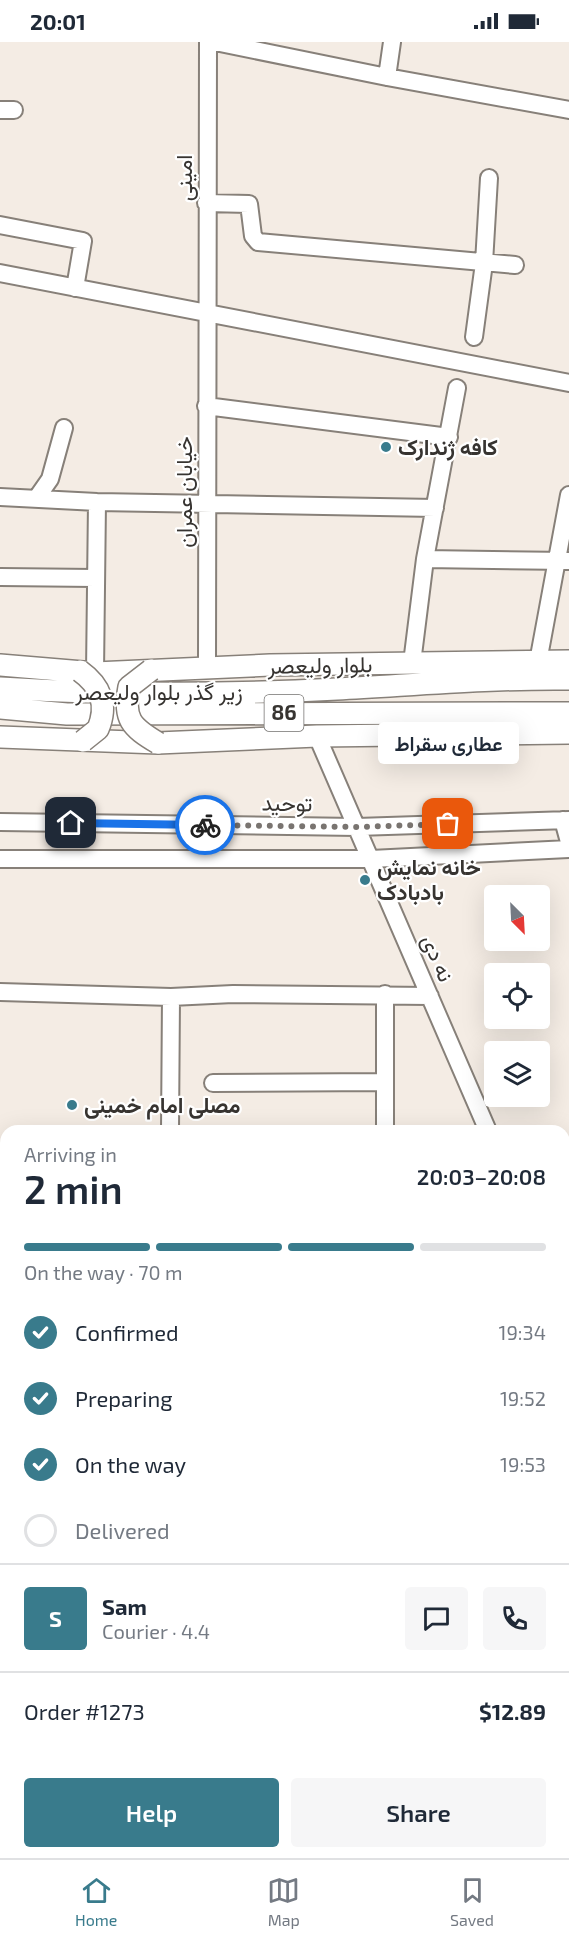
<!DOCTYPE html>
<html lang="en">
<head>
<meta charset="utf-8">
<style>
	body { margin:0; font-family:"Exo 2",Vazirmatn,sans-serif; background:#f6f6f7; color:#1f2937; height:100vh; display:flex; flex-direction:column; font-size:22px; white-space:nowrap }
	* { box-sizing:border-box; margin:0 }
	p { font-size:20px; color:#747a83 }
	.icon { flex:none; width:33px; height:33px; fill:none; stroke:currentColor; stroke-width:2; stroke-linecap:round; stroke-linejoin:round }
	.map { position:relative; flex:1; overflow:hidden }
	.details { position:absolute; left:0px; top:1083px; width:570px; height:734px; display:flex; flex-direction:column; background:#fff; border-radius:18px 18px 0 0; box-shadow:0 6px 24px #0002 }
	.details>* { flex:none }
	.needle { width:39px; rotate:156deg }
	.fabs { position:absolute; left:484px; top:843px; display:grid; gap:12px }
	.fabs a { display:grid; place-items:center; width:66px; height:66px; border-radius:6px; background:#fff; box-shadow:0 6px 24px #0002; font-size:30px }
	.pin { position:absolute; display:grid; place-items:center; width:51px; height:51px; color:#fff; margin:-26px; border-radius:12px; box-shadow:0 3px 9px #0006 }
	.courier { position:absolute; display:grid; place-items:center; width:60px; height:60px; margin:-30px; border:4px solid #1a73e8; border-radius:50%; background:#fff; color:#222; box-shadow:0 2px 8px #0007 }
	.bubble { position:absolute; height:42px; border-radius:6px; background:#fff; box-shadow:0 6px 24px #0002; font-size:20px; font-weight:600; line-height:42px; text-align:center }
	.overview em { font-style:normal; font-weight:600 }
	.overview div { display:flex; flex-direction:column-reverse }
	.overview { display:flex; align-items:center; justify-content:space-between; height:102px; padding:0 24px }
	h1 { font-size:39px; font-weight:600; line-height:45px }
	.bar { display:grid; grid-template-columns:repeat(4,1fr); gap:9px 6px; align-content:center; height:72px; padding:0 24px }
	.bar i { height:8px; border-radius:4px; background:#e0e1e3 }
	.bar .on { background:#397b8c }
	.bar p { grid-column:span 4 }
	.line { display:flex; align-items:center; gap:15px; padding:0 24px; border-top:2px solid #e0e1e3 }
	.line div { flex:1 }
	.round { display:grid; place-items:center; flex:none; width:63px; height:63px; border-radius:6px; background:#f6f6f7 }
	ol { padding:0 24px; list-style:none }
	li { display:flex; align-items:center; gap:18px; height:66px }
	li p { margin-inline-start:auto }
	li .icon { padding:6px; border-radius:50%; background:#397b8c; color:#fff; stroke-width:4 }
	li:last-child { color:#747a83 }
	li i { width:33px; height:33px; border:3px solid #e0e1e3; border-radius:50% }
	.cta { display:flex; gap:12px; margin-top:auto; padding:12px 24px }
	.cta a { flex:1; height:69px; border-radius:6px; background:#397b8c; color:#fff; font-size:24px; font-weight:600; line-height:69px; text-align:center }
	.cta a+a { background:#f6f6f7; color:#1f2937 }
	.status { display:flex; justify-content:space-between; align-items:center; height:42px; padding:0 30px; background:#fff; direction:ltr }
	.status svg { height:16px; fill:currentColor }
	.tabs { display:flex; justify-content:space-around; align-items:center; height:84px; border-top:2px solid #e0e1e3; background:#fff; font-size:16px; color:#747a83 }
	.tabs a { display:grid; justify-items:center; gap:3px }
	.tabs .on { color:#397b8c }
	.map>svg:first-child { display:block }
</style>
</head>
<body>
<div class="status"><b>20:01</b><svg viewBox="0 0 49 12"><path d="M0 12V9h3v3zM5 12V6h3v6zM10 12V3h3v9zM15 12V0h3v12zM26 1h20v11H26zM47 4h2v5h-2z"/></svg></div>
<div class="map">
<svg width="569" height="1816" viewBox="0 0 569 1816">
	<rect width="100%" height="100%" fill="#f4ece4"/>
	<path fill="#f9d9b5" d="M355 1811 358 1816H235L232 1811Z"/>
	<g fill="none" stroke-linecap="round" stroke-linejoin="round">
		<g stroke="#878079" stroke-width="20">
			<path id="minor" d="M215 0 387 35 569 68
				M387 35 392 0
				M0 68H14
				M206 161 249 162 253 194 258 200 515 223
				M0 183 83 199 75 246
				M0 231 569 341
				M474 295 484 221 489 136
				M206 364 449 395
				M0 455 97 460 435 466
				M36 457 50 437 64 386
				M425 517 569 519
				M0 535 95 536
				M538 620 569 453
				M412 621 425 517 457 346
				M207 627 208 0
				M95 631 97 460
				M317 694 488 1089
				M563 778 569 800
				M0 780 357 785 569 778
				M0 817H371L569 807
				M0 950 171 955 233 952 430 954
				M385 952V1089
				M213 1041 385 1040
				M170 1089 171 955
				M0 1255H6
				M564 1264 569 1276
				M0 1314H6
				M564 1393 569 1391
				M0 1422H6
				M564 1522 569 1520
				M0 1552 6 1554
				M564 1635 569 1633
				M564 1793 569 1804
				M411 1816 423 1810"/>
		</g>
		<g stroke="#878079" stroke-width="24">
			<path id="major" d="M0 623 95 631 270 623 569 619
				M0 646C113 653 224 653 337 647 414 643 491 636 569 637
				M0 666 67 672 569 671
				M0 695 158 701 317 694 569 691"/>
		</g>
		<use href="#minor" stroke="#fff" stroke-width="16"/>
		<use href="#major" stroke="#fff" stroke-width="21"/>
		<g stroke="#878079" stroke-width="24" stroke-linecap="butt">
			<path id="major-bridge" d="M151 628 129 645C123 677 131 685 158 701
				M80 629C101 644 108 663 98 687L83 699"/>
		</g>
		<use href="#major-bridge" stroke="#fff" stroke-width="21"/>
	</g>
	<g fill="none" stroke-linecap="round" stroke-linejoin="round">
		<path stroke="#797470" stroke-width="6" stroke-dasharray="0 10.8" d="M205 783 357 785 448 782"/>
		<path stroke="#1a73e8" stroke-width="8" d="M71 781 205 783"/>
	</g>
	<g fill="#397b8c" stroke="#fff" stroke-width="2">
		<circle cx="386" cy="405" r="6"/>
		<circle cx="365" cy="838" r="6"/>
		<circle cx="72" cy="1063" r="6"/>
	</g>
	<g text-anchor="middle" stroke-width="4.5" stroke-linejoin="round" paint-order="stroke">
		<rect fill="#fff" stroke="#73716f" stroke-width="1.5" x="264.5" y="653" width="39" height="36" rx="4.5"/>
		<g font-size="21" font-weight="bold" fill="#373431">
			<text x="284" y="678">86</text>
		</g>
		<g font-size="22" fill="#373431" stroke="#fff">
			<text transform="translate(184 136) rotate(-90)" y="8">امینی</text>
			<text transform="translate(184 450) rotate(-90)" y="8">خیابان عمران</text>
			<text transform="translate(320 623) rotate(-1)" y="8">بلوار ولیعصر</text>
			<text x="159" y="658">زیر گذر بلوار ولیعصر</text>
			<text transform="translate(287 761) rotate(1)" y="8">توحید</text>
			<text transform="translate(438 916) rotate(67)" y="8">نه دی</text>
		</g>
		<g font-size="22" font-weight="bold" fill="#373431" stroke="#fff" text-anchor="start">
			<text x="398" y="413">کافه ژندارک</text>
			<text x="377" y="833">خانه نمایش<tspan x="377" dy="25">بادبادک</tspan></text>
			<text x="84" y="1071">مصلی امام خمینی</text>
		</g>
	</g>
</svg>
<div class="fabs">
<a><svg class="needle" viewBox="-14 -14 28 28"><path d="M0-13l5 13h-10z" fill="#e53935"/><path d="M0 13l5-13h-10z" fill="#747a83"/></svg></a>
<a><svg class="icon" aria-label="locate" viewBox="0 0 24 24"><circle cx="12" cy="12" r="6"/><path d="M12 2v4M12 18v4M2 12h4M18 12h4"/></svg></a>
<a><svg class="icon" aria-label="layers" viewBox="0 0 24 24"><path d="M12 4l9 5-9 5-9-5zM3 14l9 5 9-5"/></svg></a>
</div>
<div class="pin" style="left:448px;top:782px;background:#ea580c"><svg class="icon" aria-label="bag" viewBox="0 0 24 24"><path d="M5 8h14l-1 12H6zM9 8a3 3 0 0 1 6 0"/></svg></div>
<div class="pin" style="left:71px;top:781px;background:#1f2937"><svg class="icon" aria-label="home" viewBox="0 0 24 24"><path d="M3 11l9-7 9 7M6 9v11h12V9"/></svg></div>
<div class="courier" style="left:205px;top:783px"><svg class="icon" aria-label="bike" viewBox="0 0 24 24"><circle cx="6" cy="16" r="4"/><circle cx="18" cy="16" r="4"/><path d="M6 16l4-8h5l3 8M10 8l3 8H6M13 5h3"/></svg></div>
<div class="bubble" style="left:378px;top:680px;width:141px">عطاری سقراط</div>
<section class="details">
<div class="overview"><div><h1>2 min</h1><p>Arriving in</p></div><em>20:03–20:08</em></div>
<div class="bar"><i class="on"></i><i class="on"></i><i class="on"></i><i></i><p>On the way · 70 m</p></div>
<ol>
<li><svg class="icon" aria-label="check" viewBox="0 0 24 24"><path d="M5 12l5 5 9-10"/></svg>Confirmed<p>19:34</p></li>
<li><svg class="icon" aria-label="check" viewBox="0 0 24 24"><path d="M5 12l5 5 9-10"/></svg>Preparing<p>19:52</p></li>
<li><svg class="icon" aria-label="check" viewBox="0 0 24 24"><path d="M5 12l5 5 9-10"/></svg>On the way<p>19:53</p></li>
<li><i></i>Delivered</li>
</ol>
<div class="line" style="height:108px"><b class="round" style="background:#397b8c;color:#fff">S</b><div><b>Sam</b><p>Courier · 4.4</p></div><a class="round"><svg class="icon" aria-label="chat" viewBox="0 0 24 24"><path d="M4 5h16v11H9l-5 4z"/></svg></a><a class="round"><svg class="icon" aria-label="phone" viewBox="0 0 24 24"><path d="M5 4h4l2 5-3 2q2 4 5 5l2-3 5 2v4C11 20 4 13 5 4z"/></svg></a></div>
<div class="line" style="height:78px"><div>Order #1273</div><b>$12.89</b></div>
<div class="cta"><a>Help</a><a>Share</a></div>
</section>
</div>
<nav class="tabs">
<a class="on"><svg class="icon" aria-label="home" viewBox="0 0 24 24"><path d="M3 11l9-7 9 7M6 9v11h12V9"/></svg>Home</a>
<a><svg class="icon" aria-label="map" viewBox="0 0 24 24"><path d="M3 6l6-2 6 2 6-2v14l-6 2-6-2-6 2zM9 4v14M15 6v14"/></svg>Map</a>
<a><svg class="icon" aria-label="saved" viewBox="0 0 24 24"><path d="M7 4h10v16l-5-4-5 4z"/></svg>Saved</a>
</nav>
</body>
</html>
